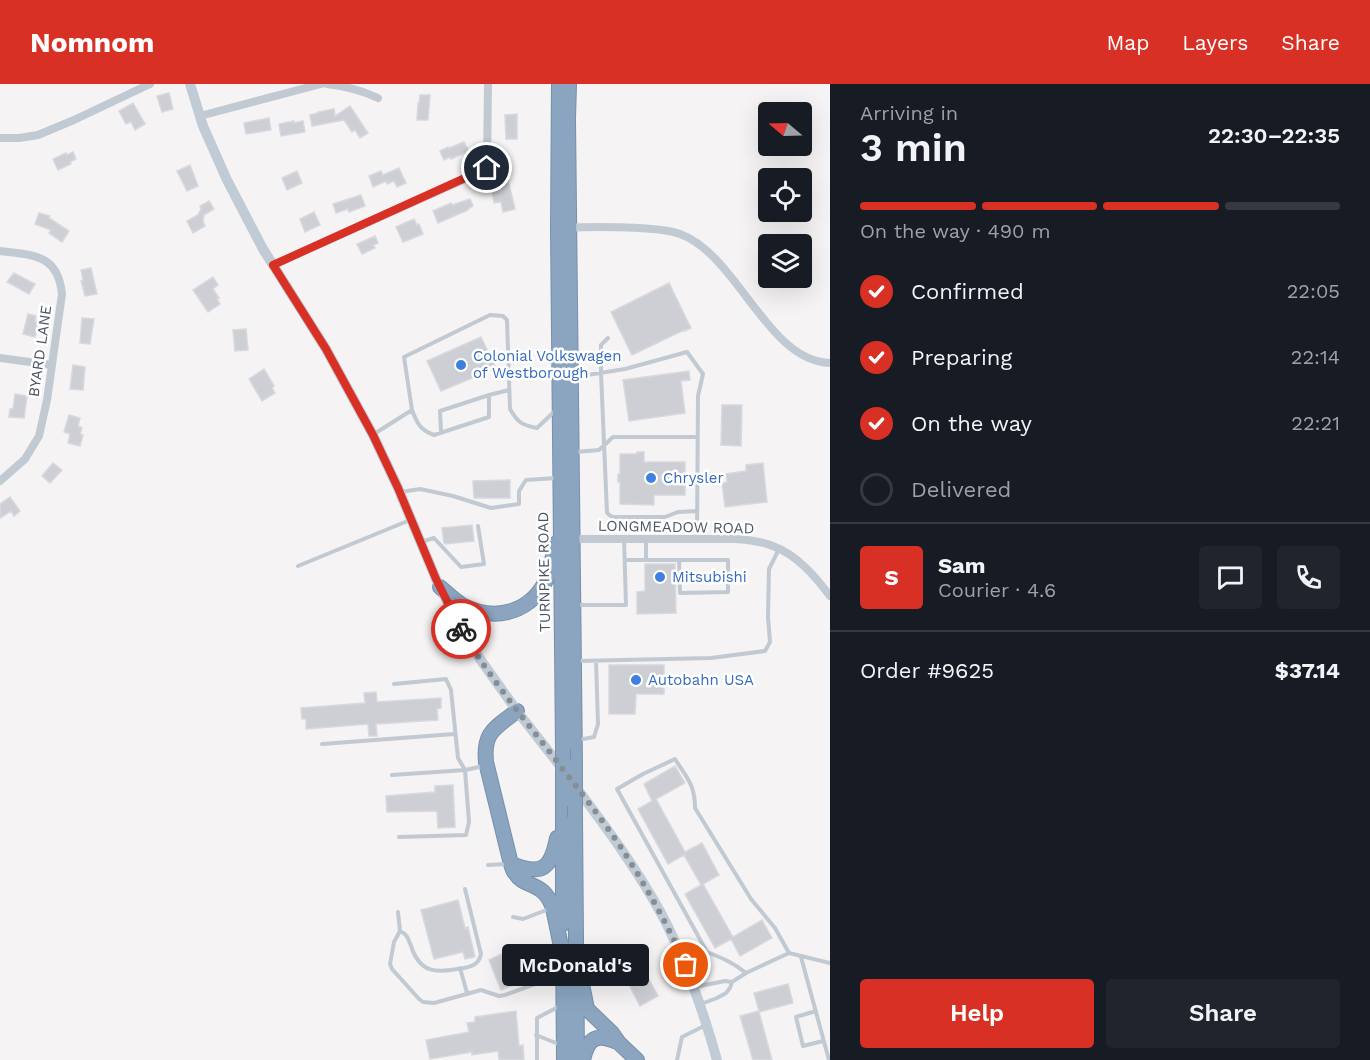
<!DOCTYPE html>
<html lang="en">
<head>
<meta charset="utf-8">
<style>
	body { margin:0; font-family:"Work Sans",sans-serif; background:#20242c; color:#f1f3f6; height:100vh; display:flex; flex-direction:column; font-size:22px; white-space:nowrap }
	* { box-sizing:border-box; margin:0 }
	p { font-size:20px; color:#9ea1a6 }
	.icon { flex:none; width:33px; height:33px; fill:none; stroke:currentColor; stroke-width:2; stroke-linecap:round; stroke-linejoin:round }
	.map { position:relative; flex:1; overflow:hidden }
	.side { display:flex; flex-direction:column; background:#171b24; width:540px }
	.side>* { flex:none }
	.needle { width:39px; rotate:289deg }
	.tools { position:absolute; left:758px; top:18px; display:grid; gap:12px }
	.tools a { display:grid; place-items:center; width:54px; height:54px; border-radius:6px; background:#171b24; box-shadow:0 6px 24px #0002; font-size:30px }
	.pin { position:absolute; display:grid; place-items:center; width:51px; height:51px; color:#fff; margin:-26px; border:3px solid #fff; border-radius:50%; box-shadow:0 2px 6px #0007 }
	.courier { position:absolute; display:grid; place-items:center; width:60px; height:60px; margin:-30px; border:4px solid #d93025; border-radius:50%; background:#fff; color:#222; box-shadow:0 2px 8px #0007 }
	.bubble { position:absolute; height:42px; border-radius:6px; background:#171b24; box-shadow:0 6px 24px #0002; font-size:20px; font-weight:600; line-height:42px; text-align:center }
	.summary em { font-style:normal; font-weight:600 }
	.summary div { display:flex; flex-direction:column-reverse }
	.summary { display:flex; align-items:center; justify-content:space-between; height:102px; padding:0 30px }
	h1 { font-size:39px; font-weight:600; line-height:45px }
	.bar { display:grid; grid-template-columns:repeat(4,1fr); gap:9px 6px; align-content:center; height:72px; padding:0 30px }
	.bar i { height:8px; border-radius:4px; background:#363941 }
	.bar .current { background:#d93025 }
	.bar p { grid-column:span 4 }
	.line { display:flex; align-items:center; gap:15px; padding:0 30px; border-top:2px solid #363941 }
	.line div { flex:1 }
	.round { display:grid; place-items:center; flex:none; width:63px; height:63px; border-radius:6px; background:#20242c }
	ol { padding:0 30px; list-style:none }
	li { display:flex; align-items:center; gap:18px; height:66px }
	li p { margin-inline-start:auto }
	li .icon { padding:6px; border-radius:50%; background:#d93025; color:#fff; stroke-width:4 }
	li:last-child { color:#9ea1a6 }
	li i { width:33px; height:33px; border:3px solid #363941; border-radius:50% }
	.button { display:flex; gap:12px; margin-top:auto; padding:12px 30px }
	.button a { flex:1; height:69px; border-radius:6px; background:#d93025; color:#fff; font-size:24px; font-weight:600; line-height:69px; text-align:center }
	.button a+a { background:#20242c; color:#f1f3f6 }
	header { display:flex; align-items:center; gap:36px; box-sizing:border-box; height:84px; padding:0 30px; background:#d93025; color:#fff }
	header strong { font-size:28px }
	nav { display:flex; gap:33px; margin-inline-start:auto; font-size:21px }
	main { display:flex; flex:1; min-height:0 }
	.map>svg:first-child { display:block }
</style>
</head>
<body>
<header>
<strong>Nomnom</strong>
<nav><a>Map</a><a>Layers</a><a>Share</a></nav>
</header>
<main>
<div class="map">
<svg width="830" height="976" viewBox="0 0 830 976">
	<rect width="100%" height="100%" fill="#f5f3f3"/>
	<path fill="#cdcfd5" stroke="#d7d9de" stroke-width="1.5" d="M169 9 173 25 162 28 157 12Z
		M420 11H430L428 36H417L418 19H419Z
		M133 19 145 40 135 46 131 38 126 40 119 27Z
		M350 22 368 49 360 54 355 46 352 48 344 36 312 42 310 31 318 29V28L334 25 335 32Z
		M517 30V55H506L505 31Z
		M269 34 271 46 246 50 244 39Z
		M294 37V39L303 37 305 48 281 52 279 40Z
		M464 58 469 67 451 75 450 73 444 76 440 67 448 63 449 64Z
		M73 68 76 75 70 78 71 80 58 86 53 75 66 69 67 71Z
		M190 81 198 102 187 107 177 87Z
		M399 84 406 99 397 103 394 97 387 100 386 97 373 103 369 92 381 87 383 91Z
		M297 87 302 99 287 106 282 94Z
		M508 96 515 125 503 128 501 118 494 119 492 108 501 106 499 98Z
		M361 111 365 122 349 128 348 125 336 129 333 120Z
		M470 115 473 122 468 125V126L438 139 433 127 451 119 452 121Z
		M209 117 214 125 204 131 203 137 205 142 193 149 187 137 198 131 201 125 200 122Z
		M314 128 320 141 305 148 300 135Z
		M39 129 50 132 49 134 69 147 62 158 49 149 51 146 35 140Z
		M414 135 417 141 419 140 423 150 403 158 396 143Z
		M375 152 378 159 373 161 375 164 362 170 357 160Z
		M91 184 97 210 85 212 81 197 83 196 81 186Z
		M14 189 35 200 29 210 7 198Z
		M213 193 218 201 213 205 219 214 217 215 220 220 208 228 193 206Z
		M669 199 691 244 684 247V246L632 271 611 228Z
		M28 230 36 232 35 237 38 238 35 253 23 250Z
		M82 234 94 235 90 260 80 259Z
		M246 245 248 266 235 267 233 246Z
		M481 253 496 284 441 307 427 277Z
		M73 281 85 283 83 306 70 305Z
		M264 285 274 302 272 304 275 309 262 317 249 295Z
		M689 287 690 296 681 297 685 329 629 337 623 296Z
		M15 310 27 312 24 334 9 333 10 325H13Z
		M722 321H742L741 362 721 361Z
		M69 331 80 334 78 342 82 344 80 350 83 351 80 362 68 359 70 350 64 348Z
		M637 368H644V378H685V411H654V421L620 420V398H618V390H620V370H637Z
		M53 379 62 386 50 399 42 392Z
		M763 379 767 418 725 423 722 399 727 398 726 390 746 387V381Z
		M510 396V414H474L473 397Z
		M10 413 20 427 14 432 11 427 0 434V420Z
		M472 441 474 457 445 460 444 459 442 444Z
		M645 480H675L676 529 637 530V508L645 507Z
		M609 581H664V610H636L635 630H609Z
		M376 608 377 618 441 614V624L437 625 438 636 376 640 377 652H369L368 640 306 645V635H302L301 624 365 619 364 609Z
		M675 682 685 699 656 715 685 768 702 759 719 791 703 800 733 853 762 836 772 854 740 872 731 855 715 864 685 810 701 801 684 771 668 780 638 725 652 717 644 700Z
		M453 701 455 743 438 744 437 727 387 728 386 712 435 708V702Z
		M458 816 465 844 468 843 475 873 465 875 463 868 434 875 421 826Z
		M515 864 520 877 518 878 526 896 501 906 489 876Z
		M640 879 658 912 640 922 623 889Z
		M788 900 793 919 759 928 772 976H753L740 932 759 927 754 909Z
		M516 927 519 962 523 961 524 976H499L498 967 472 971V968L430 975 426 956 469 948 467 939 475 938V933Z"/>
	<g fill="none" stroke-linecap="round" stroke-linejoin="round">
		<g stroke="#7690ad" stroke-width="16">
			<path id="highway" d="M559 0 558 145 563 665
				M569 0 568 35 575 682
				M440 503C447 509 454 516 462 521 496 539 533 528 548 492 552 482 553 470 555 460
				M517 627C495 644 483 648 486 678L511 780C512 783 513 787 515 789 525 805 543 796 553 824L563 872
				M575 733 577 976
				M511 780C542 792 551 785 557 754
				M563 840V717
				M563 863 564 976
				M582 900 587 925 612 949 619 959 637 976
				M583 976C588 954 596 949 617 958"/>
		</g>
		<path stroke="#c1cad2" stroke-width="4" d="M608 254 601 261V289L607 429 612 433H665L678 428 697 427
			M575 293 625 285 687 268 703 290 698 312 697 454
			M412 326C417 339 420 346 434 351L489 333V311L509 306
			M441 348 440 327 489 311
			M374 350 412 326 404 273 490 231 503 232 507 236 510 325C518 339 522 341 537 344L556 326
			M575 368 599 366 613 353H698
			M401 408 420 405 453 412 491 424 519 420V407L526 396 557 394
			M646 456V476
			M421 458 434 454 461 483 484 480 478 442
			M625 476H679L680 509 728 508V476H679
			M298 482 410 436
			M577 521H626L624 455
			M578 577 711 574 765 567 770 558 768 533 769 485 779 465
			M578 656 594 653 598 640 596 577
			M322 660 454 650
			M392 691 465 686 458 674 451 606 446 595 394 600
			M399 753 466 751 469 738 465 686 484 682
			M488 781 507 780
			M398 828 400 847 394 858 390 880 392 885 419 915 423 918 434 919 481 906 499 912 505 911 560 891
			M513 833 523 835 549 825
			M400 847C407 850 408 854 411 862 421 892 438 888 464 884 474 882 479 879 481 870L465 805
			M789 869 775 844 751 815 695 724C695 701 687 694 675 675L643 690 617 705 707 868C722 874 734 879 746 889L789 869 830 879
			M801 873 829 976
			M579 878 598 863 605 865 610 870
			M460 884 467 909
			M695 903 725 897 732 898
			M701 920 717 914 726 909 730 904 732 898 746 889
			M816 927 796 933 803 962 823 957
			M536 951 561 961
			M537 976V934L560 922
			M677 976 682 953 704 942"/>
		<path stroke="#c1cad2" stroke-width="8" d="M327 0C345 2 361 6 378 14
			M200 32 321 0
			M0 54H19L38 51 74 36 150 0
			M569 144C593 142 616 143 639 144 652 145 667 145 680 150 738 171 767 277 830 279
			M0 167C33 171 58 170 62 210L47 316 39 352 25 375 0 397
			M273 181 487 85 488 0
			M0 274 52 281
			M573 455H736C749 456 761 457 773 462 797 471 815 492 830 512"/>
		<path stroke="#c1cbd6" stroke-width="10" d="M190 0 203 42 227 96 263 165 326 265 373 351 398 404 436 495 462 547 480 575 517 627 564 687
			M575 702C606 743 637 785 662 831 686 877 703 926 717 976"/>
		<use href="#highway" stroke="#8ba5c1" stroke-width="14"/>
		<g stroke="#7690ad" stroke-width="16" stroke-linecap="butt">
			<path id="highway-bridge" d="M563 665V717
				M575 682V733"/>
		</g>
		<use href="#highway-bridge" stroke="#8ba5c1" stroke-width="14"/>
	</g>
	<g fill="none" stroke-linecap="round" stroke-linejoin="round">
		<path stroke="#868d94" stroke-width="6" stroke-dasharray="0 10.8" d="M461 545C487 590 520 630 552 671 575 701 599 731 620 762 645 800 667 840 686 881"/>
		<path stroke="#d93025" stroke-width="8" d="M461 545 436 495 398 404 373 351 326 265 273 181 487 84"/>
	</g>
	<g fill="#3f7fe0" stroke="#fff" stroke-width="2">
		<circle cx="461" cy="281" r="6"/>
		<circle cx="651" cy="394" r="6"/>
		<circle cx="660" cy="493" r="6"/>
		<circle cx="636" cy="596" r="6"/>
	</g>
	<g text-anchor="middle" stroke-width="5" stroke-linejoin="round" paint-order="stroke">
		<g font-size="15" fill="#4a5661" stroke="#fff">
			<text transform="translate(40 267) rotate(-82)" y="5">BYARD LANE</text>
			<text transform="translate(676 443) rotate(1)" y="5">LONGMEADOW ROAD</text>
			<text transform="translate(544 488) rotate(-91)" y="5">TURNPIKE ROAD</text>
		</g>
		<g font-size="15" fill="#366cbe" stroke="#fff" text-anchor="start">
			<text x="473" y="277">Colonial Volkswagen<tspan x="473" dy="17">of Westborough</tspan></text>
			<text x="663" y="399">Chrysler</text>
			<text x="672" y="498">Mitsubishi</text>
			<text x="648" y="601">Autobahn USA</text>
		</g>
	</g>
</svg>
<div class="tools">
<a><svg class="needle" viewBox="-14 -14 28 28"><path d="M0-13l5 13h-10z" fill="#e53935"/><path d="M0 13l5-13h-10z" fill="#9ea1a6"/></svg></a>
<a><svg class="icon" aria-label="locate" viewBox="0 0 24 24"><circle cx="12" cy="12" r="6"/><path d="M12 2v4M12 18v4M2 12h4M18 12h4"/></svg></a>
<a><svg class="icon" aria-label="layers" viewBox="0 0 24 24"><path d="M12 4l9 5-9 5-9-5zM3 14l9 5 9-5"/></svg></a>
</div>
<div class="pin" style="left:686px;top:881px;background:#ea580c"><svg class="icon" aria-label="bag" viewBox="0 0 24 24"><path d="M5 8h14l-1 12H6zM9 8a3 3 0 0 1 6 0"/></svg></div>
<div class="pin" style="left:487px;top:84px;background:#1f2937"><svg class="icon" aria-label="home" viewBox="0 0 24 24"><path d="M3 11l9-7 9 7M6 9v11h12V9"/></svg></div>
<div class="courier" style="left:461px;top:545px"><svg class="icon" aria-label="bike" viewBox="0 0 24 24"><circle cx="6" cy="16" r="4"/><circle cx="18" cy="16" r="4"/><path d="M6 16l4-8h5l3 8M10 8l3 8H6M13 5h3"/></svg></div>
<div class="bubble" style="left:502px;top:860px;width:147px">McDonald's</div>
</div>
<section class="side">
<div class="summary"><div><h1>3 min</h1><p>Arriving in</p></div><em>22:30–22:35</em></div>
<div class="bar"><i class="current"></i><i class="current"></i><i class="current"></i><i></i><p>On the way · 490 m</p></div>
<ol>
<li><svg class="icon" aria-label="check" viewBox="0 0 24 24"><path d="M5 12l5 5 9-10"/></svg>Confirmed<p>22:05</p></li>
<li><svg class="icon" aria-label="check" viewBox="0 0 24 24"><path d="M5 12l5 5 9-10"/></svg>Preparing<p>22:14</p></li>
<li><svg class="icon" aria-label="check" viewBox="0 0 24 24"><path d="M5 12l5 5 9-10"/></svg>On the way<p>22:21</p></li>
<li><i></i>Delivered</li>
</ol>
<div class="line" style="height:108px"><b class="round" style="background:#d93025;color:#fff">S</b><div><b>Sam</b><p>Courier · 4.6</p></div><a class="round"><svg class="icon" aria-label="chat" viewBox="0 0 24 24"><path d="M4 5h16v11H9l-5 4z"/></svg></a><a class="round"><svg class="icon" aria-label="phone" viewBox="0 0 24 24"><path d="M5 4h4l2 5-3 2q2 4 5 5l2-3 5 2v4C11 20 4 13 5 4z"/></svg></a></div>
<div class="line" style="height:78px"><div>Order #9625</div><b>$37.14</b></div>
<div class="button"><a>Help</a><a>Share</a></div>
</section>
</main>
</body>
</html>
